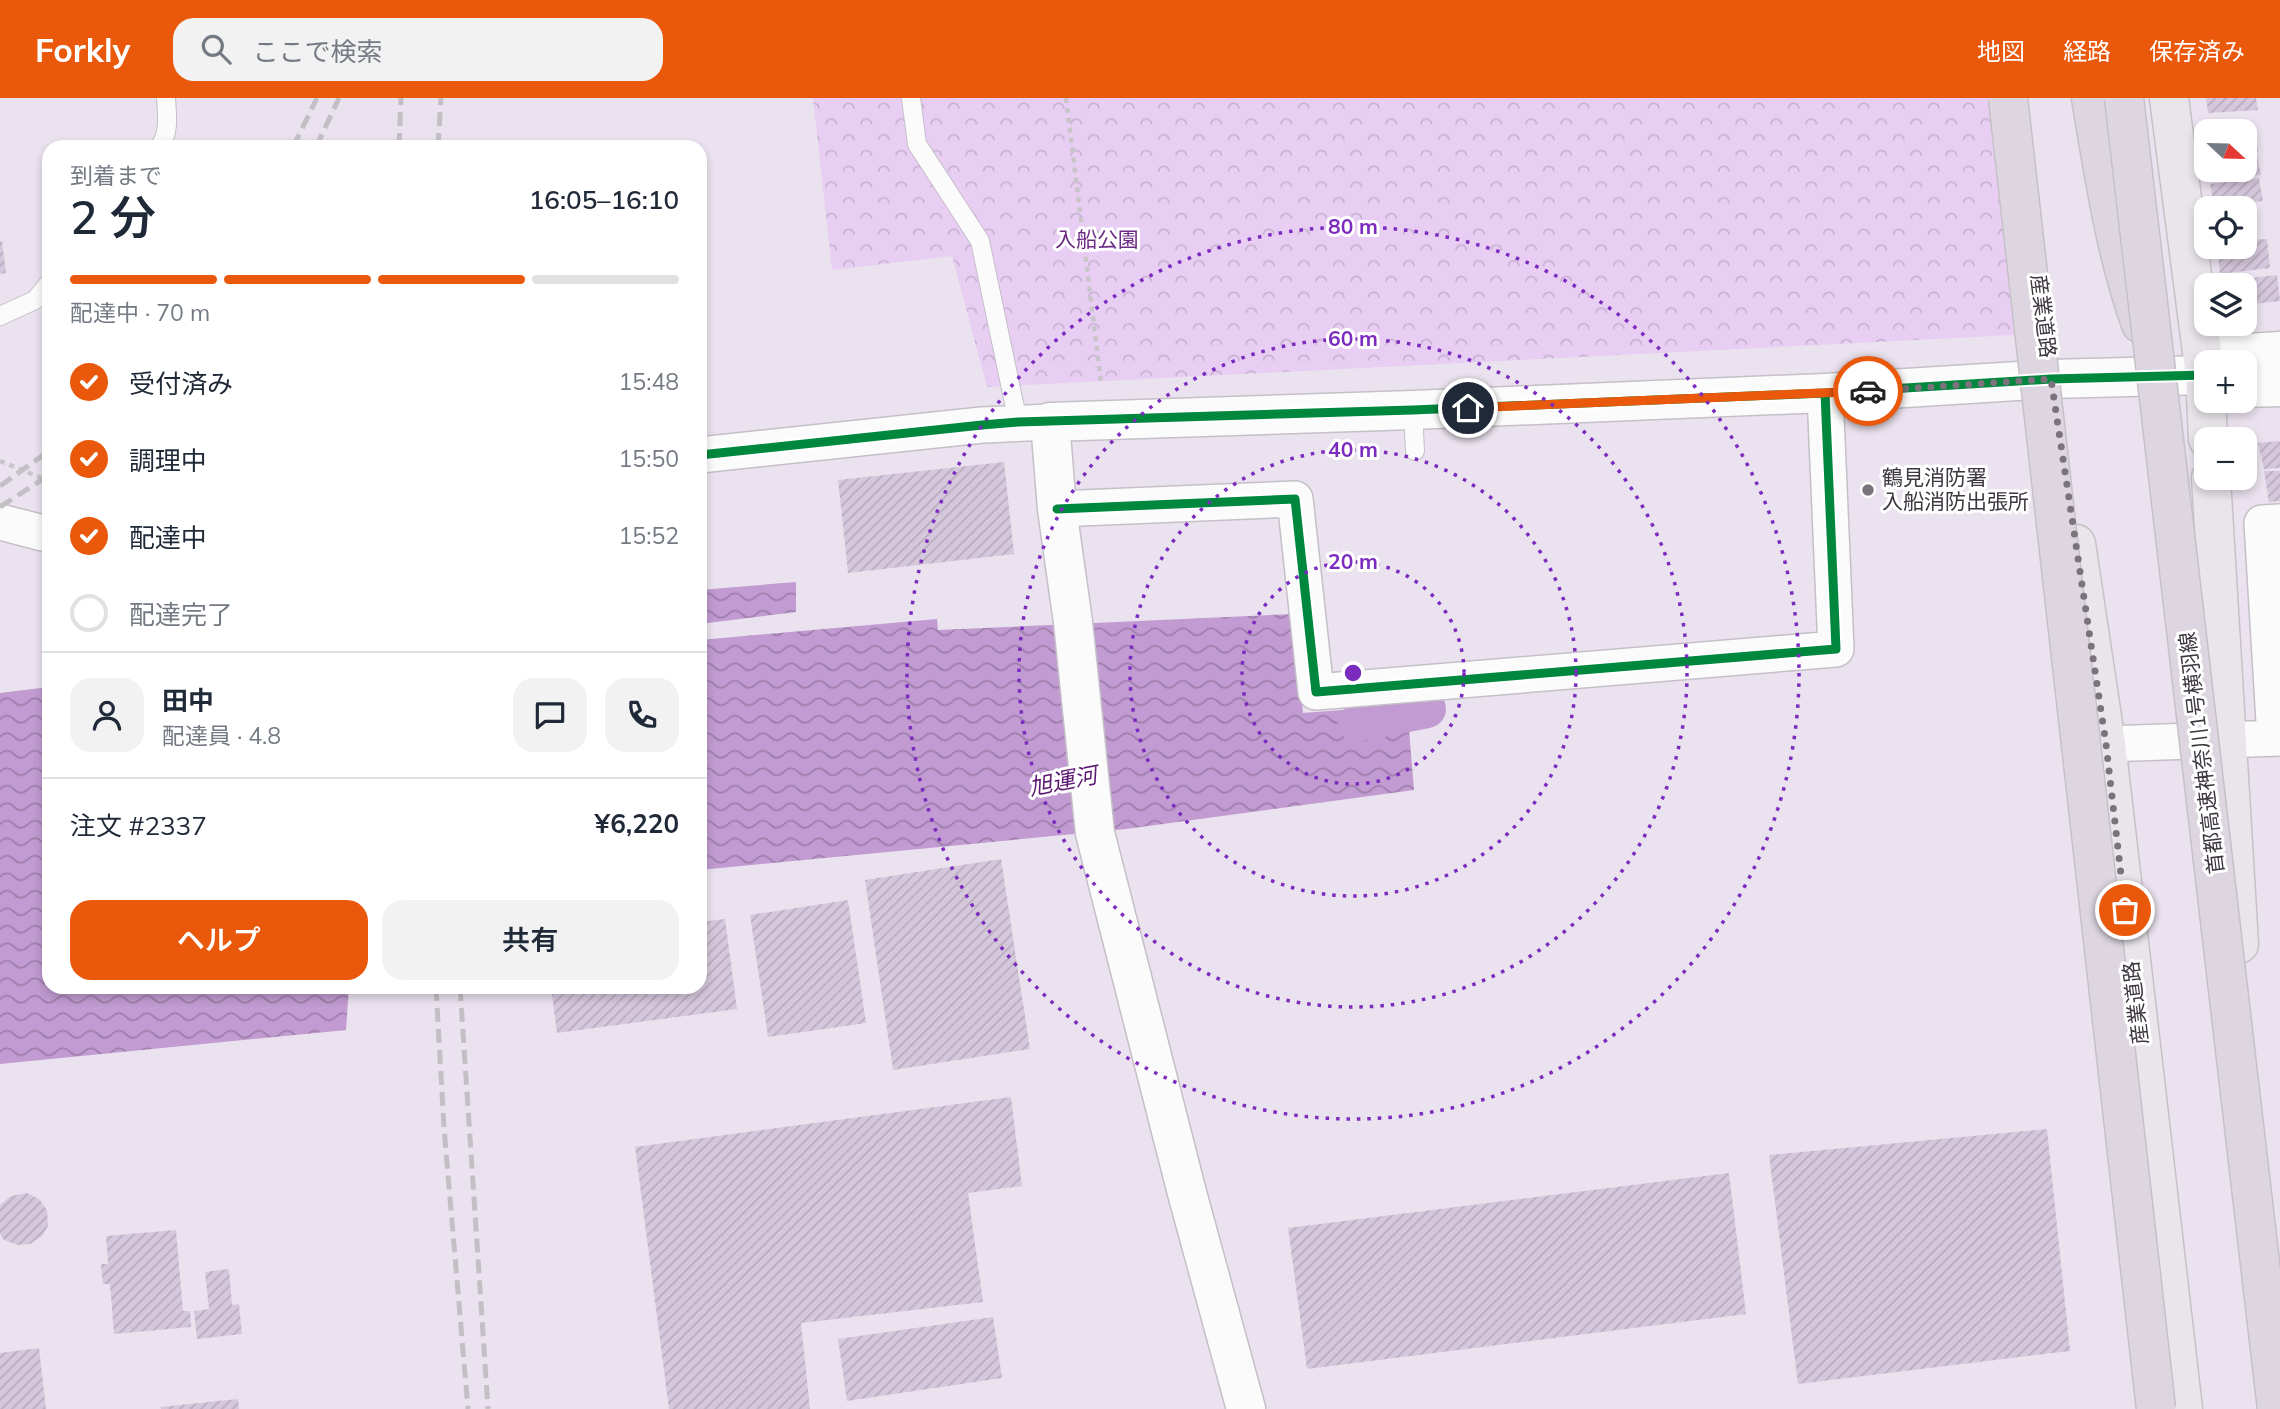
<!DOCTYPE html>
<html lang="ja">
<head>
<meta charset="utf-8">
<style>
	body { margin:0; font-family:Mulish,"Noto Sans JP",sans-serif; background:#f2f2f3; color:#1f2937; height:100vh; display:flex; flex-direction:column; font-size:26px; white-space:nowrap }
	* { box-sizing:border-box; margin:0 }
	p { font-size:23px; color:#747a83 }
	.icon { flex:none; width:38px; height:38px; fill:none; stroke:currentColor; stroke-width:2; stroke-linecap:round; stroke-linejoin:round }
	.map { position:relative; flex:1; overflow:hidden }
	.side { position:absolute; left:42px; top:42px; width:665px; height:854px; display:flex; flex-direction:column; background:#fff; border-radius:21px; box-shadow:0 4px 10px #0003 }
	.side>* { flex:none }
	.needle { width:46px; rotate:112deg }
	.tools { position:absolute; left:2194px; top:21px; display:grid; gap:14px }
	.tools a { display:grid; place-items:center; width:63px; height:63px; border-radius:14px; background:#fff; box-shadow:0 4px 10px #0003; font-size:35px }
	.pin { position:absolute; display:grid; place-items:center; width:60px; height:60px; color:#fff; margin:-30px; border:4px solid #fff; border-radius:50%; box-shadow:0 2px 7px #0007 }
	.courier { position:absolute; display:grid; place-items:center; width:70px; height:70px; margin:-35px; border:5px solid #ea580c; border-radius:50%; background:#fff; color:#222; box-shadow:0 2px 9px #0007 }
	.summary em { font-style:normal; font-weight:600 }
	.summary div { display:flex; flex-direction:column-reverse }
	.summary { display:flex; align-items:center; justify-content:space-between; height:119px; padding:0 28px }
	h1 { font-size:46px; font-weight:600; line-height:52px }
	.bar { display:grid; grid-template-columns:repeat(4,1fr); gap:10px 7px; align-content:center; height:84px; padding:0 28px }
	.bar i { height:9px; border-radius:5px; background:#e0e1e3 }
	.bar .current { background:#ea580c }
	.bar p { grid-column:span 4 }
	.line { display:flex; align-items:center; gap:18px; padding:0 28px; border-top:2px solid #e0e1e3 }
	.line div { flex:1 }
	.round { display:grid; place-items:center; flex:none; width:74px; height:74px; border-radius:21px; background:#f2f2f3 }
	ol { padding:0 28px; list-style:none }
	li { display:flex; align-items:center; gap:21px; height:77px }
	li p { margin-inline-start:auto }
	li .icon { padding:7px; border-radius:50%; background:#ea580c; color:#fff; stroke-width:4 }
	li:last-child { color:#747a83 }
	li i { width:38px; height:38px; border:4px solid #e0e1e3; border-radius:50% }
	.cta { display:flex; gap:14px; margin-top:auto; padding:14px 28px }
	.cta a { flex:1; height:80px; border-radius:21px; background:#ea580c; color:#fff; font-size:28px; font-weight:600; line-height:80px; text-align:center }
	.cta a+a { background:#f2f2f3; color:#1f2937 }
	header { display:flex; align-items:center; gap:42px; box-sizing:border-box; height:98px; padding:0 35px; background:#ea580c; color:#fff }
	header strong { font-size:33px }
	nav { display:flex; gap:38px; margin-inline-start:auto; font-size:24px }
	.search { width:490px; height:63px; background:#f2f2f3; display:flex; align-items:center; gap:18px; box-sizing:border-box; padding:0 24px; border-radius:21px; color:#747a83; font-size:26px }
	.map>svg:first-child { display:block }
</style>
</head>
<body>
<header>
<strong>Forkly</strong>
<div class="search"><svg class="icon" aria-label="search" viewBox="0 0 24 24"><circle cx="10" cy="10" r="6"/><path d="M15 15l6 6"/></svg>ここで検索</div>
<nav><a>地図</a><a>経路</a><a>保存済み</a></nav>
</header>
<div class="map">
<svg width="2280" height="1311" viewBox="0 0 2280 1311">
	<defs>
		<pattern id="forest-crowns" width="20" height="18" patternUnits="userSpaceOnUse" patternTransform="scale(1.75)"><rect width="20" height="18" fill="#e8cef3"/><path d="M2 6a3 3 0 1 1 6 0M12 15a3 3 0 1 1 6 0" fill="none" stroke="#c8b2d1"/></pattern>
		<pattern id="water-waves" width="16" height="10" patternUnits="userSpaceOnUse" patternTransform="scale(1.75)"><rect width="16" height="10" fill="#c19bd1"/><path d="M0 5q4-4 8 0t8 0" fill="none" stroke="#9e7fab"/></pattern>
		<pattern id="building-hatch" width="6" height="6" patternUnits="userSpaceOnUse" patternTransform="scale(1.75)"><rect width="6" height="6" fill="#d6c8dc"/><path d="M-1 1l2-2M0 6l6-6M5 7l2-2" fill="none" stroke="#b9acbe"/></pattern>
	</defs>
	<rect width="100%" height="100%" fill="#eae2ee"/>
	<path fill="url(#forest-crowns)" d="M813 0H2019L2035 236 987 289 952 158 832 172Z"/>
	<path fill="url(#water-waves)" d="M796 484V514L700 526V492Z
		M1295 516 1303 615 1407 607 1414 692 1126 731 700 772V542L937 521 938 532Z
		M49 589V889H349L346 932 0 966V595Z"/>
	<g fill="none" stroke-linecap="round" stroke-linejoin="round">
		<path stroke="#c19bd1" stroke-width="38" d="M1357 625 1427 611"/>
	</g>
	<path fill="url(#building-hatch)" d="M2206 0H2256L2258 12 2208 15Z
		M2253 27 2258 54 2245 56V33H2205L2204 30Z
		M2257 57 2261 77 2209 83 2204 63H2207V72H2245V59Z
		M2259 80 2263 103 2214 107 2210 86Z
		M2245 113H2248L2250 142 2267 141 2270 170 2220 176 2217 149H2245Z
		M0 143H2L6 175 0 176Z
		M2277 177 2280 203 2245 207V187H2226L2225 183Z
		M2280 343V370L2264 371 2258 345Z
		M1004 364 1014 456 848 475 838 382Z
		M2264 373H2280V403L2269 404Z
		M1001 761 1030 951 893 972 865 782Z
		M848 802 866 925 768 939 750 817Z
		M725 821 737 911 557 935 551 889H700V824Z
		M1011 999 1022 1088 968 1095 983 1204 801 1225 810 1311H669L635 1049Z
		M2047 1031 2070 1253 1798 1286 1769 1057Z
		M1729 1075 1746 1216 1307 1271 1288 1130Z
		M27 1095 39 1101 47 1112 48 1128 42 1138 30 1146 17 1147 4 1142 0 1136V1107L11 1098Z
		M176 1132 183 1213H190L191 1229 114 1236 110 1186H103L101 1166H108L106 1138Z
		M229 1171 232 1207 239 1206 242 1236 197 1241 194 1213 209 1211 205 1174Z
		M993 1219 1002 1280 847 1303 838 1241Z
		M39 1250 46 1311H0V1255Z
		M238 1301 239 1311H161V1309Z"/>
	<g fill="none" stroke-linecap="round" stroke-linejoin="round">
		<g stroke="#c5bfc8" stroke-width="20">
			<path id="service" d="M911 0 917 46 980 143 1018 324
				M159 49C170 36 167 16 166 0
				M0 218 35 202 49 185
				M1413 312 1415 353"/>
		</g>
		<g stroke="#c5bfc8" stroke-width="38">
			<path id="minor" d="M700 357 982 327 1050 324
				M1057 411 1295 401 1316 594 1836 551 1825 295
				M0 424 43 435 49 434
				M2275 640 2262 425 2280 424
				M2106 646 2280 640"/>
		</g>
		<g stroke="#c5bfc8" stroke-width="41">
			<path id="tertiary" d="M2212 264 2216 257 2280 253
				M2245 290 2280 289
				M1246 1311 1187 1095 1095 735 1073 524 1057 411 1050 324 1413 312 1825 295 2051 281 2205 277"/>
		</g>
		<g stroke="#c6c1c7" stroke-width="41">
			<path id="primary" d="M2169 0 2205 277 2208 341
				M2211 380 2239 846
				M2076 446 2106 646 2183 1311"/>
		</g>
		<g stroke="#c6c1c7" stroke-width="41">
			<path id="motorway" d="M2091 0C2104 76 2115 154 2141 226"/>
		</g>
		<path stroke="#c8c4c9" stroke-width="4.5" stroke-dasharray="5 5" stroke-linecap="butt" d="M1066 0 1101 284
			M0 363 49 383
			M47 475 49 474"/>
		<use href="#service" stroke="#fcfbfc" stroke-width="18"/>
		<use href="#minor" stroke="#fcfbfc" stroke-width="35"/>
		<use href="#tertiary" stroke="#fcfbfc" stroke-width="38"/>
		<use href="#primary" stroke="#e9e5eb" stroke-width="38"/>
		<use href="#motorway" stroke="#ddd6e0" stroke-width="38"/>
		<path stroke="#c2c0c4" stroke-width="5" stroke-dasharray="14 7" stroke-linecap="butt" d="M293 49 317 0
			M316 49 339 0
			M399 49 401 0
			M438 49 441 0
			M0 388 49 353
			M0 409 49 377
			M436 889 444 1030 468 1311
			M460 889 488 1311"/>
		<g stroke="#c6c1c7" stroke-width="41" stroke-linecap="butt">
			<path id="motorway-bridge" d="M2008 0 2156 1311
				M2124 0 2277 1311"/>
		</g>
		<use href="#motorway-bridge" stroke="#ddd6e0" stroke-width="38"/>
		<g stroke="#fff" stroke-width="13">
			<path id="cycleway" d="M700 357 982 327 1018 324 1413 312 1825 295 2051 281 2205 277
				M1057 411 1295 401 1316 594 1836 551 1825 295"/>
		</g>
		<use href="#cycleway" stroke="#00873e" stroke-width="9"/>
	</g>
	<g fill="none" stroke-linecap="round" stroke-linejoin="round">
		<path stroke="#7a737c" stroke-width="7" stroke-dasharray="0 12.6" d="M1868 293 2051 281 2106 646 2125 812"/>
		<path stroke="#ea580c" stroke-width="9" d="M1468 310 1868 293"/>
	</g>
	<g fill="none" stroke="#7b2cbf" stroke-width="3.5" stroke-dasharray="3.5 7">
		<circle cx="1353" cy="575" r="111"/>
		<circle cx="1353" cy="575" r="223"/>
		<circle cx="1353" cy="575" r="334"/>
		<circle cx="1353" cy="575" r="446"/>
	</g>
	<circle fill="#7a737c" stroke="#fff" stroke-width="2.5" cx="1868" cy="392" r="7"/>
	<g text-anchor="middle" stroke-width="6" stroke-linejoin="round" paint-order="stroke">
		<g font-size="21" fill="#6d2c84" stroke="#fff">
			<text x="1097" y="149">入船公園</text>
		</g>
		<g font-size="21" fill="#3d373f" stroke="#fff">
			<text transform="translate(2043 218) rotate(83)" y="7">産業道路</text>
			<text transform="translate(2202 655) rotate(-97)" y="7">首都高速神奈川1号横羽線</text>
			<text transform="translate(2136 905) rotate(-97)" y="7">産業道路</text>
		</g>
		<g font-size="21" fill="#3d373f" stroke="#fff" text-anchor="start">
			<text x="1882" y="387">鶴見消防署<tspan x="1882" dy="24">入船消防出張所</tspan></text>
		</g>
		<g font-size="23" font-style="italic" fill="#5d1a72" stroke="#fff">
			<text transform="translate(1063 683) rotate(-11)" y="8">旭運河</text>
		</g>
	</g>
	<circle cx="1353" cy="575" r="10" fill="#7b2cbf" stroke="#fff" stroke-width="3.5"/>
	<g font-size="21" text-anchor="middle" font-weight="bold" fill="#7b2cbf" stroke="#fff" stroke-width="6" stroke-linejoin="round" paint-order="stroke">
		<text x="1353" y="136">80 m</text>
		<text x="1353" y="248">60 m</text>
		<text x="1353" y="359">40 m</text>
		<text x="1353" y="471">20 m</text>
	</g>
</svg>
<div class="tools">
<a><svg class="needle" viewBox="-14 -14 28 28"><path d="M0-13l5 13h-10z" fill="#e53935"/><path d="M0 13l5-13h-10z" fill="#747a83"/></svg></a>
<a><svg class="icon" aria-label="locate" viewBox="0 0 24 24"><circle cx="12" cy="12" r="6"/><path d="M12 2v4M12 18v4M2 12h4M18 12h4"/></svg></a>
<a><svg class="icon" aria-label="layers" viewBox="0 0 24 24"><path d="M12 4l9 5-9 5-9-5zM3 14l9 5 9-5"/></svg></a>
<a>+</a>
<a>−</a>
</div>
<div class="pin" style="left:2125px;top:812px;background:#ea580c"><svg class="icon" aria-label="bag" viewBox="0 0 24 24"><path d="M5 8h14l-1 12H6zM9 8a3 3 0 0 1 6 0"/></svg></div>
<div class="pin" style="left:1468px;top:310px;background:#1f2937"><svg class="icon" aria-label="home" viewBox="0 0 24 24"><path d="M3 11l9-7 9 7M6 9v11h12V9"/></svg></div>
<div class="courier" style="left:1868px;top:293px"><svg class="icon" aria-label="car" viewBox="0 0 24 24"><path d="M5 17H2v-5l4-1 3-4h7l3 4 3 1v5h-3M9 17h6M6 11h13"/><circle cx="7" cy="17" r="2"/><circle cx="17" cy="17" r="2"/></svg></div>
<section class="side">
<div class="summary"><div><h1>2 分</h1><p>到着まで</p></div><em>16:05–16:10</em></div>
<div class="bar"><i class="current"></i><i class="current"></i><i class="current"></i><i></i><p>配達中 · 70 m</p></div>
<ol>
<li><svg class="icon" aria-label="check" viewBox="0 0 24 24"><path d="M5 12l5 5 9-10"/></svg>受付済み<p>15:48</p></li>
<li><svg class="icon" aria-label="check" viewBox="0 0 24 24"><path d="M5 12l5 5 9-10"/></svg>調理中<p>15:50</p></li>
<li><svg class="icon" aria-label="check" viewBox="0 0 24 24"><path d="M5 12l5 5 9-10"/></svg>配達中<p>15:52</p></li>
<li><i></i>配達完了</li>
</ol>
<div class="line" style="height:126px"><a class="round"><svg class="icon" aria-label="person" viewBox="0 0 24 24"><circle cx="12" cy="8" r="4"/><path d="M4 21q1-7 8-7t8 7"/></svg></a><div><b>田中</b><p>配達員 · 4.8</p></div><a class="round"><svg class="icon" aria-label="chat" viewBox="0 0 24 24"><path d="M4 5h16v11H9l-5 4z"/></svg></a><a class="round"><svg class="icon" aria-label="phone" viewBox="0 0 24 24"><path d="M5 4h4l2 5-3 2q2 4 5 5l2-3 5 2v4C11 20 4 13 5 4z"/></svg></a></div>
<div class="line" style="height:91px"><div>注文 #2337</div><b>¥6,220</b></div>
<div class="cta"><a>ヘルプ</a><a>共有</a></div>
</section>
</div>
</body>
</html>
